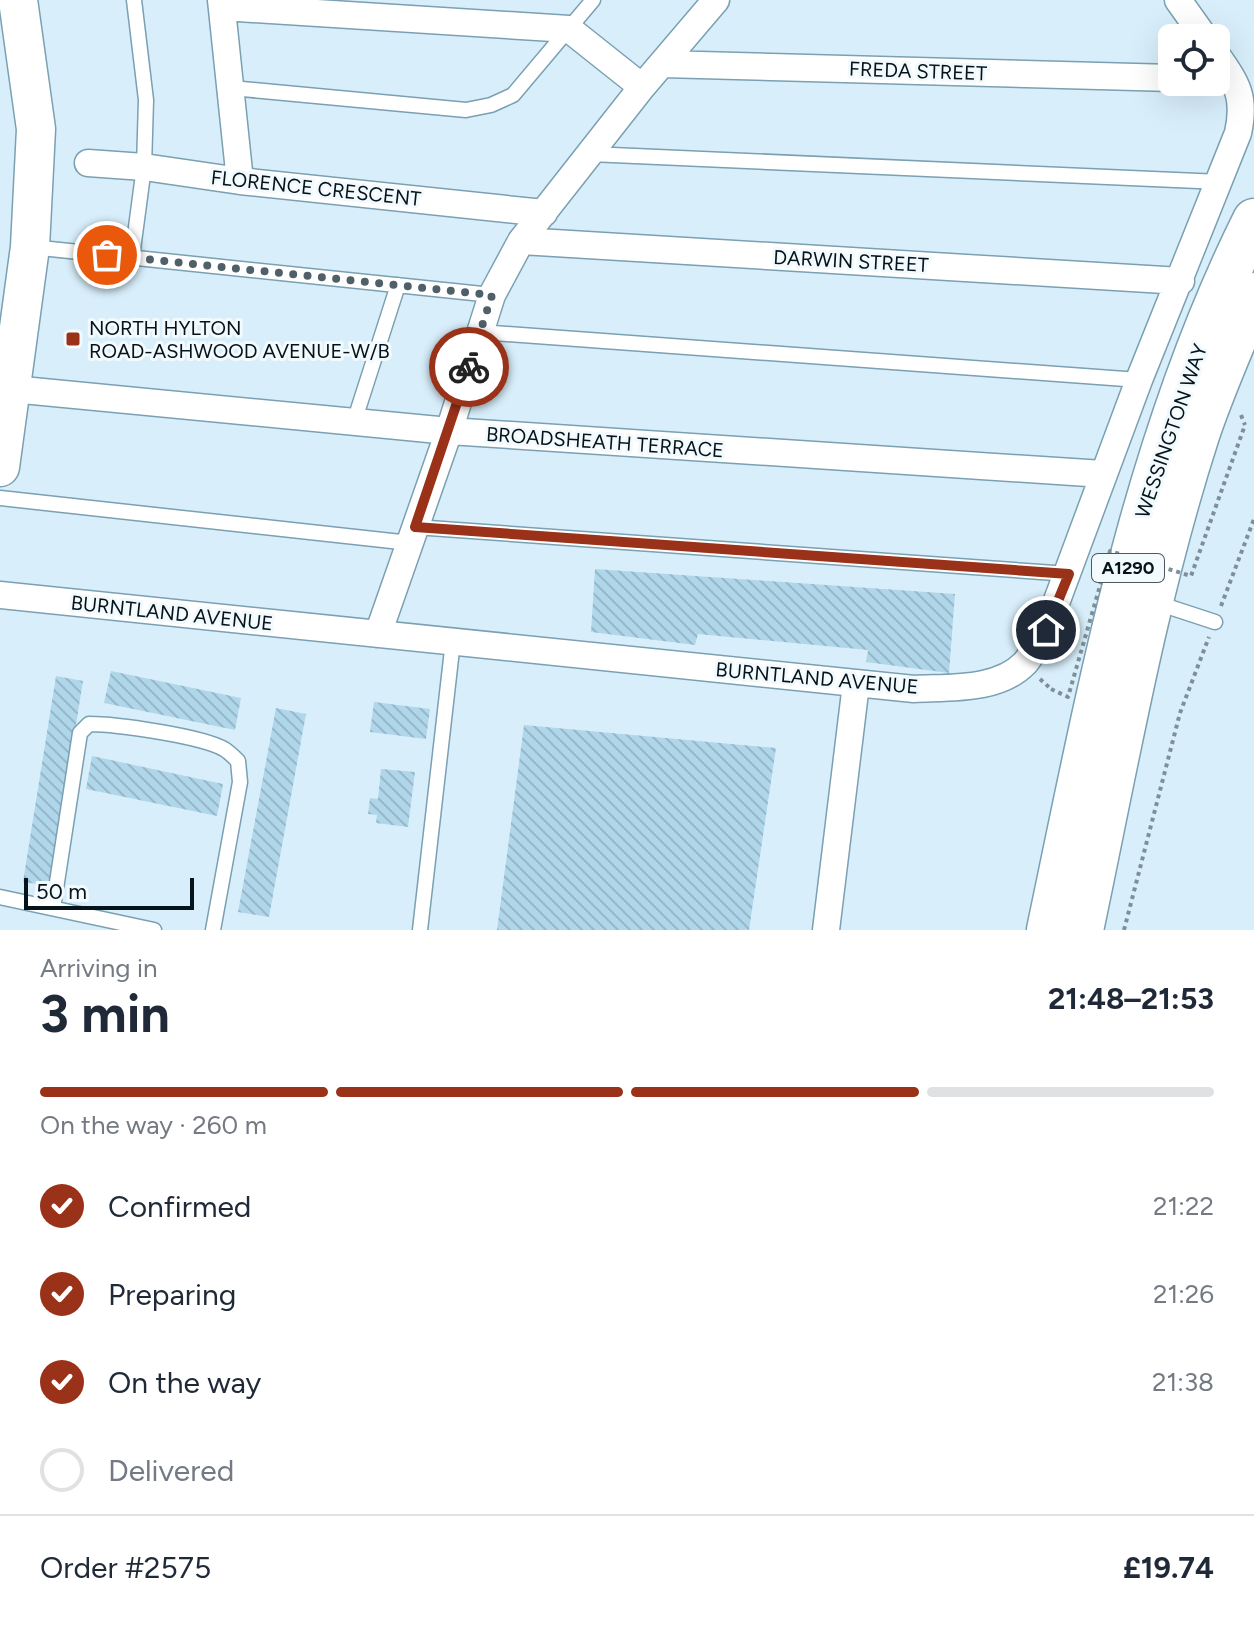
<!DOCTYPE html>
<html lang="en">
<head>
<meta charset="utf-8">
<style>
	body { margin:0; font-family:Figtree,sans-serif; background:#f6f6f7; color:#1f2937; height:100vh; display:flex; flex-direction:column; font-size:30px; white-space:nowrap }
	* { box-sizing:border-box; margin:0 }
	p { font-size:26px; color:#747a83 }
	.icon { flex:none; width:44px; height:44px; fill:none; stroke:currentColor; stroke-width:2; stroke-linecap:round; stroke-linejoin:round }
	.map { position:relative; height:930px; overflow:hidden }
	.side { display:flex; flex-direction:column; background:#fff; flex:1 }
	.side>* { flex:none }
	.fabs { position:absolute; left:1158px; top:24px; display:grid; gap:16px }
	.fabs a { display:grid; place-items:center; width:72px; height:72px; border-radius:12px; background:#fff; box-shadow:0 8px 32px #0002; font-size:40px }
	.scale { position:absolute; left:24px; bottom:20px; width:170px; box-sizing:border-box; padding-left:8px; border:4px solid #05131a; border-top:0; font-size:22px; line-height:28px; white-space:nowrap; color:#05131a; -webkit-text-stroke:6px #f2fafd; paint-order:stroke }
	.pin { position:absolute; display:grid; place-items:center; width:68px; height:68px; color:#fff; margin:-34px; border:4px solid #fff; border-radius:50%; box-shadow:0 2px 8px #0007 }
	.courier { position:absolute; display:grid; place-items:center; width:80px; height:80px; margin:-40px; border:6px solid #9a3119; border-radius:50%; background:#fff; color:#222; box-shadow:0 2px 10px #0007 }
	.head em { font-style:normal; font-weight:700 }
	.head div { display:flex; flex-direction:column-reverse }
	.head { display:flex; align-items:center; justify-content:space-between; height:136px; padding:0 40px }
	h1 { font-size:52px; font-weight:700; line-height:60px }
	.bar { display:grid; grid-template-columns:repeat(4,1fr); gap:12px 8px; align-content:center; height:96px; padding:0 40px }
	.bar i { height:10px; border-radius:6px; background:#e0e1e3 }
	.bar .active { background:#9a3119 }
	.bar p { grid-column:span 4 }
	.line { display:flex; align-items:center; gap:20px; padding:0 40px; border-top:2px solid #e0e1e3 }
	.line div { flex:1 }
	ol { padding:0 40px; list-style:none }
	li { display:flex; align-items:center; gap:24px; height:88px }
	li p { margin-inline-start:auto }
	li .icon { padding:8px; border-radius:50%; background:#9a3119; color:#fff; stroke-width:4 }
	li:last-child { color:#747a83 }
	li i { width:44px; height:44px; border:4px solid #e0e1e3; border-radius:50% }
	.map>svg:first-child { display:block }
</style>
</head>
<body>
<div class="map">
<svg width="1254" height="930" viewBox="0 0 1254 930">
	<defs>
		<pattern id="building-back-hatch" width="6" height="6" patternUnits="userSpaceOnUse" patternTransform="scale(2)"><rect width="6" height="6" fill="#b0d6e9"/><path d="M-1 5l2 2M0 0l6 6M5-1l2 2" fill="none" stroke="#96b7c7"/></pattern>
	</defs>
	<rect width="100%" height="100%" fill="#d8effb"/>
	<path fill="url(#building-back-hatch)" d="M595 569 955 594 949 673 866 662 868 650 698 634 695 645 591 632Z
		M111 671 241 698 235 730 104 703Z
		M56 676 83 681 50 886 23 882Z
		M374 702 430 709 426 739 370 732Z
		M276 708 306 714 269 917 238 912Z
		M524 725 776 748 749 930H497Z
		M92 756 223 784 217 816 86 789Z
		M381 769 415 772 408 827 376 823 377 815 368 814 370 798 378 799Z"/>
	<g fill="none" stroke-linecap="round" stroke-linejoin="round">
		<g stroke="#7aa0b1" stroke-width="17">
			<path id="lane" d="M231 88 466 110 491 105 513 95 593 0
				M590 154 1221 182
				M31 247 492 295
				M132 257 144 167 146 100 134 0
				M480 332 1139 380
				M354 422 398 285
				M0 498 410 543
				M415 527 1069 574
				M1154 602 1215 622
				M0 897 154 930
				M53 908 80 733 89 724C116 724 201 736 224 749 229 752 234 757 238 761L240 782 213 930
				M420 930 453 641"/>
		</g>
		<g stroke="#7aa0b1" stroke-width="29">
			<path id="street" d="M221 0 240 181
				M1178 0 1205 38
				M222 7 569 29 642 87
				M663 64 1172 78
				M88 163 144 167 240 181 544 213
				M521 241 1181 281
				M12 389 449 431 1103 474
				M0 595 914 689C950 687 998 691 1025 663 1033 654 1039 640 1046 630L1139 380 1238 133C1246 96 1237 84 1216 54
				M378 634 449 431 492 295 521 241 642 87 716 0
				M826 930 856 684"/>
		</g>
		<g stroke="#7aa0b1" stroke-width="41">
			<path id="secondary" d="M0 467 30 247 36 129 18 0"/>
		</g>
		<g stroke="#7aa0b1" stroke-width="45">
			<path id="primary" d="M1048 930C1099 688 1143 443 1254 220
				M1082 930C1117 764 1146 596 1198 435 1214 387 1235 341 1254 294"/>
		</g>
		<path stroke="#7d9099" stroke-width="4" stroke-dasharray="4 4" stroke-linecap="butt" d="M1241 415 1245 425
			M1221 606 1254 519
			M1040 679 1051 689
			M1124 930 1180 713 1209 637"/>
		<use href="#lane" stroke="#fff" stroke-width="14"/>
		<use href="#street" stroke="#fff" stroke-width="26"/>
		<use href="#secondary" stroke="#fff" stroke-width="38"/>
		<use href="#primary" stroke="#fff" stroke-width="42"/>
		<path stroke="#7d9099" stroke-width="4" stroke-dasharray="4 4" stroke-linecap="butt" d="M1051 689 1068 697 1110 551 1191 576 1245 425"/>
	</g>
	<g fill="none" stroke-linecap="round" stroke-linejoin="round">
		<path stroke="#4f6069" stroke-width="8" stroke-dasharray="0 14.4" d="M107 255 492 295 469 367"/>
		<path stroke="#9a3119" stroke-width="10" d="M469 367 415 527 1069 574 1046 630"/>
	</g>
	<rect fill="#9a3119" stroke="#f2fafd" stroke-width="3" x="65" y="331" width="16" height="16" rx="4"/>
	<g text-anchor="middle" stroke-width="6" stroke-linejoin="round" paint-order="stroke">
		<rect fill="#f2fafd" stroke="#4c585e" stroke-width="2" x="1092" y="554" width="72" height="28" rx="6"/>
		<g font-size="18" font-weight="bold" fill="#05131a">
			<text x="1128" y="574">A1290</text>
		</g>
		<g font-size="20" fill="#05131a" stroke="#f2fafd">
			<text transform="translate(918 71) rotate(2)" y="7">FREDA STREET</text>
			<text transform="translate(316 188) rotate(6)" y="7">FLORENCE CRESCENT</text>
			<text transform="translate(851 261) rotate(3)" y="7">DARWIN STREET</text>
			<text transform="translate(1171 431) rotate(-71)" y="7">WESSINGTON WAY</text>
			<text transform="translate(605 442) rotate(4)" y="7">BROADSHEATH TERRACE</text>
			<text transform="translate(172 613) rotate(6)" y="7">BURNTLAND AVENUE</text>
			<text transform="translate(817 678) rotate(5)" y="7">BURNTLAND AVENUE</text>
		</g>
		<g font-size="20" fill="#05131a" stroke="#f2fafd" text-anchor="start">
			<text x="89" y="335">NORTH HYLTON<tspan x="89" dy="23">ROAD-ASHWOOD AVENUE-W/B</tspan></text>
		</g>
	</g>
</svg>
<div class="fabs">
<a><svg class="icon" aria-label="locate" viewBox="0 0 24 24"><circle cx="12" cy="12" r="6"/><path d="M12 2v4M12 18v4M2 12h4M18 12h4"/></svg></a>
</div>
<div class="scale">50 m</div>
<div class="pin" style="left:107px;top:255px;background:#ea580c"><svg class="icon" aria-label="bag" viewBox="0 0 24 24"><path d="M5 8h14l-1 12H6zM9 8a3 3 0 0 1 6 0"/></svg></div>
<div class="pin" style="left:1046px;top:630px;background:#1f2937"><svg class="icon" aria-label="home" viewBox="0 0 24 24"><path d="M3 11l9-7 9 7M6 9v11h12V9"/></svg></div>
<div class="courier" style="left:469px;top:367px"><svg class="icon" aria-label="bike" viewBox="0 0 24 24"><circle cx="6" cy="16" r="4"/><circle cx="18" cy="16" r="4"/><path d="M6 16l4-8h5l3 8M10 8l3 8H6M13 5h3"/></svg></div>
</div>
<section class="side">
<div class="head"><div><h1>3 min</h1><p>Arriving in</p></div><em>21:48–21:53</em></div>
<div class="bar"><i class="active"></i><i class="active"></i><i class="active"></i><i></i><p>On the way · 260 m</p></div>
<ol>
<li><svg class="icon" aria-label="check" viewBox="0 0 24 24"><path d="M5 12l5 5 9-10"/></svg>Confirmed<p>21:22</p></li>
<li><svg class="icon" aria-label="check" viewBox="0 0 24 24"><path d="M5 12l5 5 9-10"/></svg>Preparing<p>21:26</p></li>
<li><svg class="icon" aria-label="check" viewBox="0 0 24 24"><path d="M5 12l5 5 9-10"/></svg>On the way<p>21:38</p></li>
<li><i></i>Delivered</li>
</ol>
<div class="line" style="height:104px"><div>Order #2575</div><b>£19.74</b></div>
</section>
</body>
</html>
